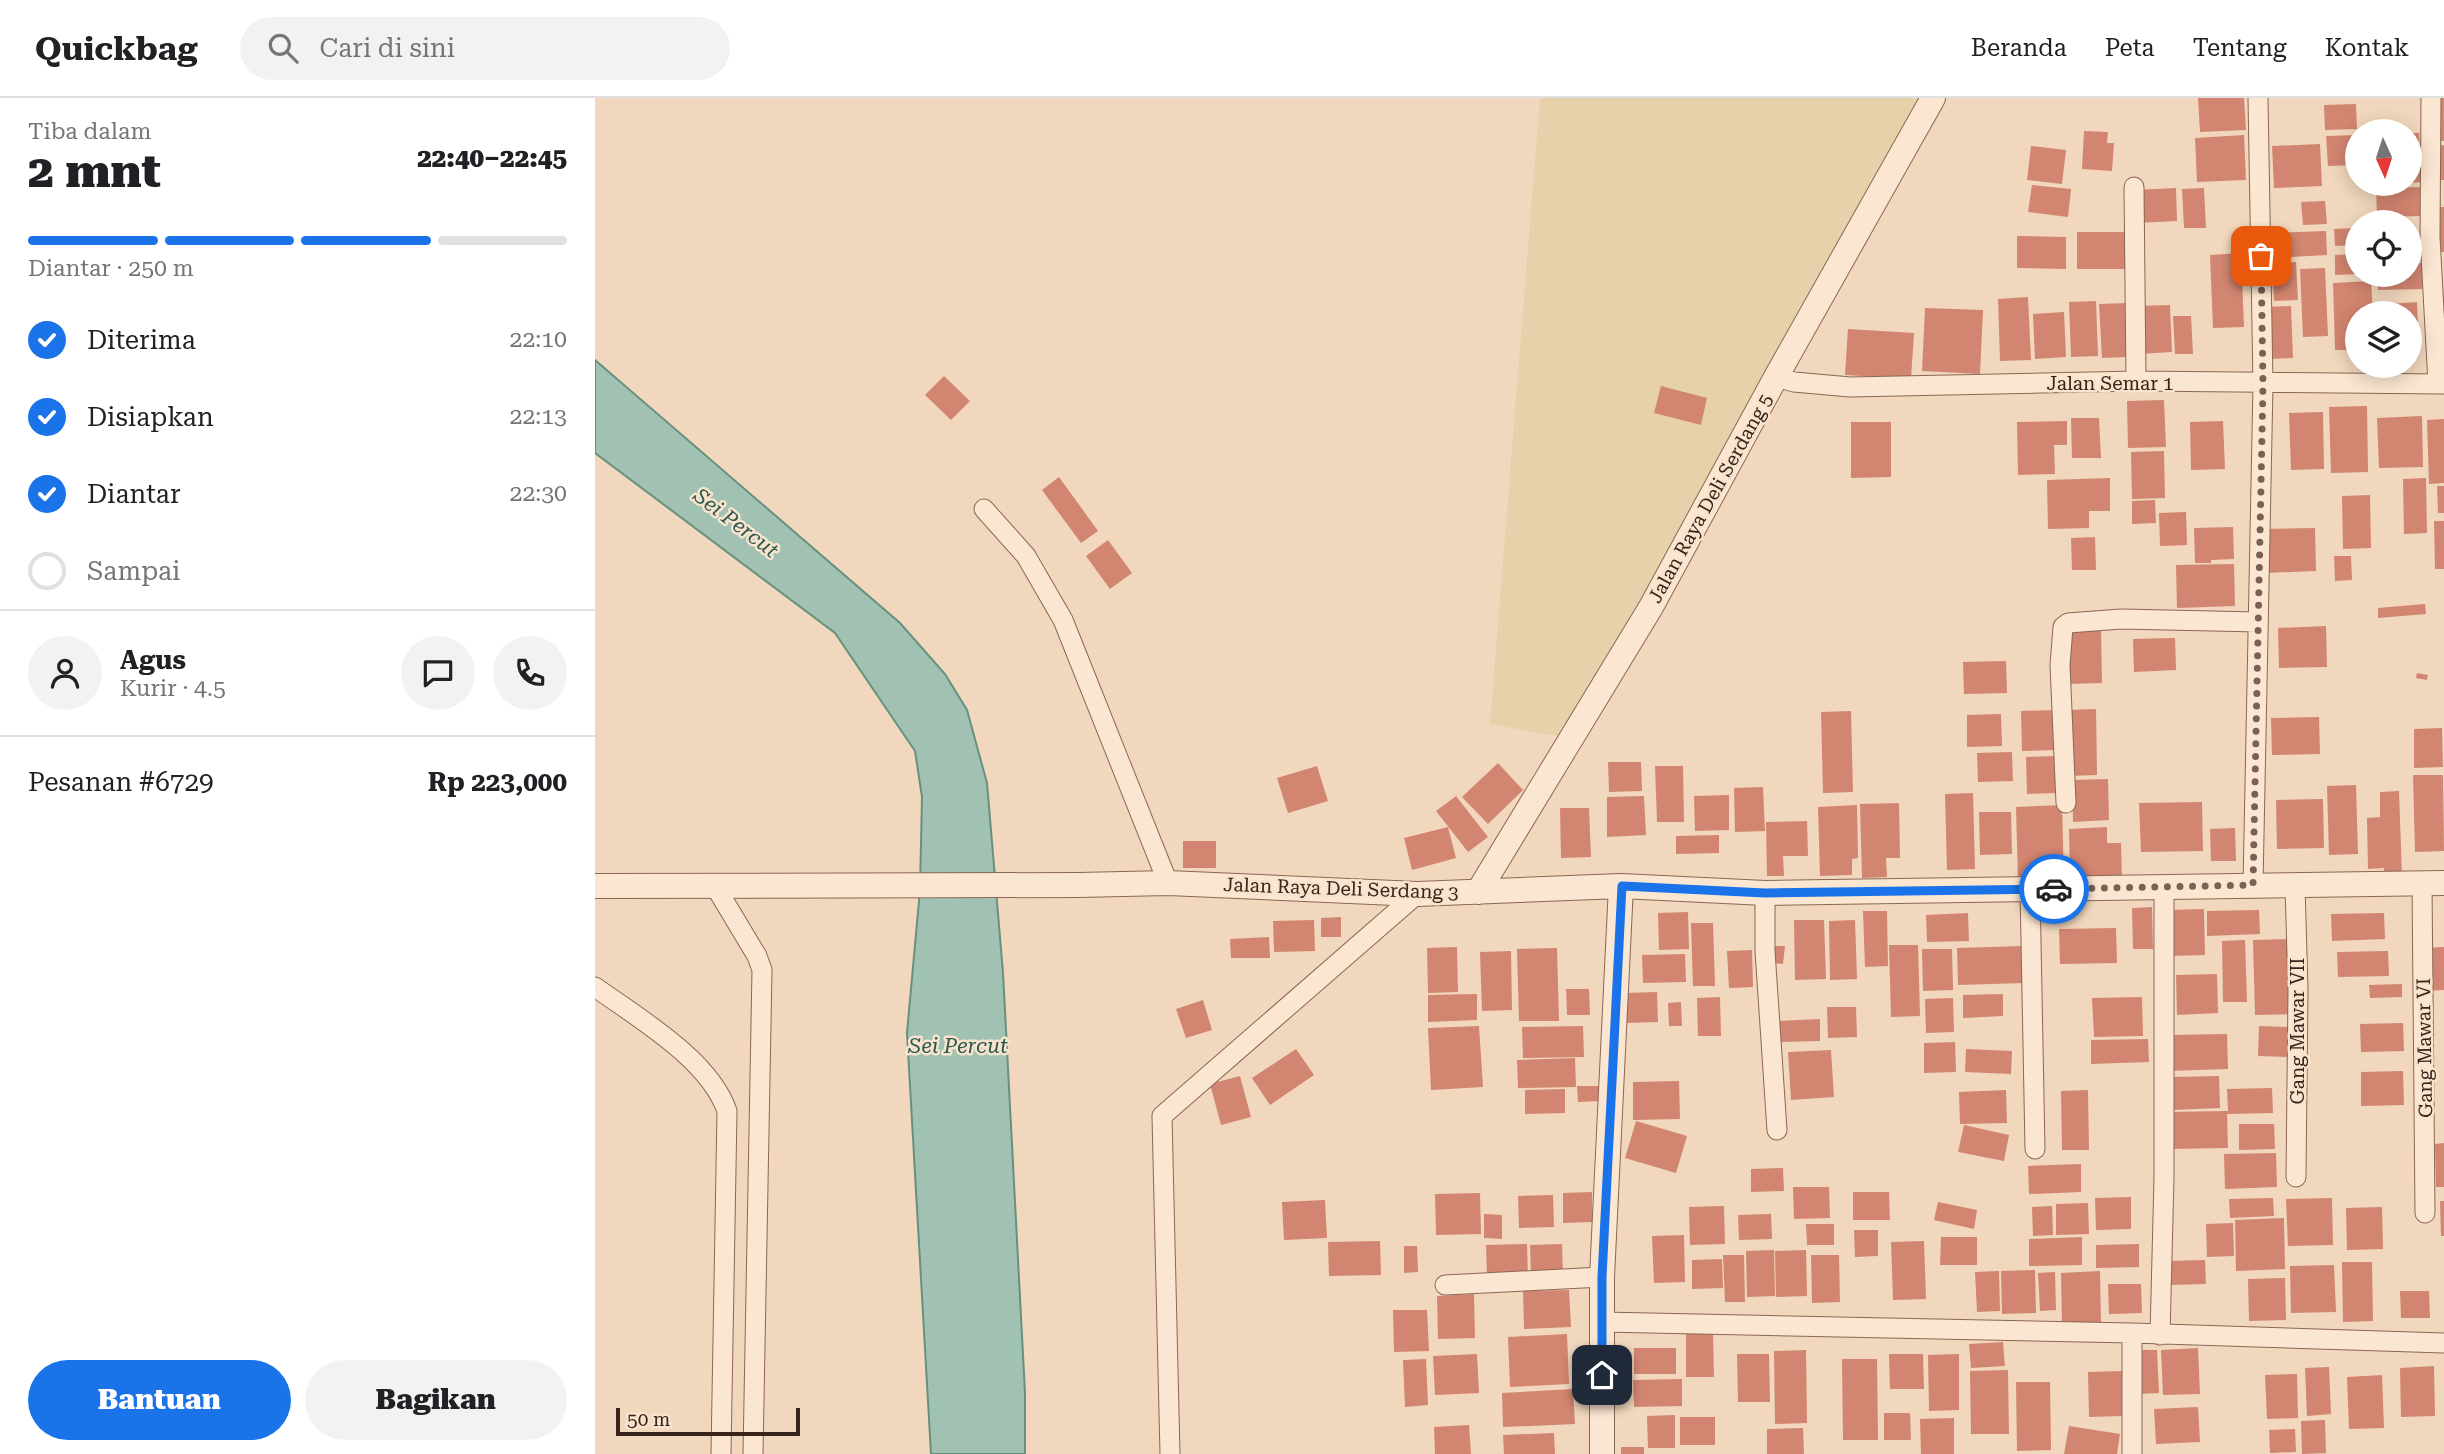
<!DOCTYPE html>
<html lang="id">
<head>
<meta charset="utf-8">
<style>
	body { margin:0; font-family:"Roboto Serif",serif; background:#f2f2f2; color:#202124; height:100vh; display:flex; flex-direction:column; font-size:26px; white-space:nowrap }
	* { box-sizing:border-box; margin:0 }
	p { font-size:23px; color:#757577 }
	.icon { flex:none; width:38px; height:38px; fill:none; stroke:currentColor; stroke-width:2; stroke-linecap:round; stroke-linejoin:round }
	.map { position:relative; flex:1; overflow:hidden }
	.sheet { display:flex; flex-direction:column; background:#fff; width:595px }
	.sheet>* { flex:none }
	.needle { width:46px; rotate:177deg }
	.fabs { position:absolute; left:1750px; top:21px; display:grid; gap:14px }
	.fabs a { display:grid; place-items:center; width:77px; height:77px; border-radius:50%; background:#fff; box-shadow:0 4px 18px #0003; font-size:35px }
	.scale { position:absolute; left:21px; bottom:18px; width:184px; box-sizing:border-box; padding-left:7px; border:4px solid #38231b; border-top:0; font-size:19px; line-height:24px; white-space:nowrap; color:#38231b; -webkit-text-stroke:5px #f8e3cd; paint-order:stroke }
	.pin { position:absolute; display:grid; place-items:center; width:60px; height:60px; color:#fff; margin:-30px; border-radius:14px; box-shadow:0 4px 10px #0006 }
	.courier { position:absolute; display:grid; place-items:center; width:70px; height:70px; margin:-35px; border:5px solid #1a73e8; border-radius:50%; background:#fff; color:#222; box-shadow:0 2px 9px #0007 }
	.summary em { font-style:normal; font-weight:800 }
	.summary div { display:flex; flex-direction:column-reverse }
	.summary { display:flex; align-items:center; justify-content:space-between; height:119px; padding:0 28px }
	h1 { font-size:46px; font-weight:800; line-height:52px }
	.bar { display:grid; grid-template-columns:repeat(4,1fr); gap:10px 7px; align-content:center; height:84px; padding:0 28px }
	.bar i { height:9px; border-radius:5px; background:#e0e0e0 }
	.bar .current { background:#1a73e8 }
	.bar p { grid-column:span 4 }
	.line { display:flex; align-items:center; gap:18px; padding:0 28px; border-top:2px solid #e0e0e0 }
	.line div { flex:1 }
	.round { display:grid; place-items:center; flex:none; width:74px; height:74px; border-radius:37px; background:#f2f2f2 }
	ol { padding:0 28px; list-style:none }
	li { display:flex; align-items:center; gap:21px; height:77px }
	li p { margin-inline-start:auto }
	li .icon { padding:7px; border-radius:50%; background:#1a73e8; color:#fff; stroke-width:4 }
	li:last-child { color:#757577 }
	li i { width:38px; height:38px; border:4px solid #e0e0e0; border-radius:50% }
	.primary-button { display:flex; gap:14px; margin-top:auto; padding:14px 28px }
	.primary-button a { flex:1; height:80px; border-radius:42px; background:#1a73e8; color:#fff; font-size:28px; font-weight:800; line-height:80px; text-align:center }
	.primary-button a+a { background:#f2f2f2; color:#202124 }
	header { display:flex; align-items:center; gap:42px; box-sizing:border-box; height:98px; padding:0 35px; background:#fff; border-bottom:2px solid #e0e0e0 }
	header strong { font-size:33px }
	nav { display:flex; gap:38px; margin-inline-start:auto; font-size:24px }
	.search { width:490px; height:63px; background:#f2f2f2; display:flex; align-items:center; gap:18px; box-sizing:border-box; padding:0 24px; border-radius:38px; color:#757577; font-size:26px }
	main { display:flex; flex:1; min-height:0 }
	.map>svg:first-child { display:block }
</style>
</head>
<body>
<header>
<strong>Quickbag</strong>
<div class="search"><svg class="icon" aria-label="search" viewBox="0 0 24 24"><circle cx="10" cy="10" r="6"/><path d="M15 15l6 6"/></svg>Cari di sini</div>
<nav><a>Beranda</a><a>Peta</a><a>Tentang</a><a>Kontak</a></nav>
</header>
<main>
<section class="sheet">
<div class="summary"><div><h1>2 mnt</h1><p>Tiba dalam</p></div><em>22:40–22:45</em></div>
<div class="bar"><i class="current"></i><i class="current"></i><i class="current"></i><i></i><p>Diantar · 250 m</p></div>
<ol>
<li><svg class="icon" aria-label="check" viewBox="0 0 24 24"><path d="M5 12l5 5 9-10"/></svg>Diterima<p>22:10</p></li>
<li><svg class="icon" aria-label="check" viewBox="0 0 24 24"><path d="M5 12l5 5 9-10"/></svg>Disiapkan<p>22:13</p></li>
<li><svg class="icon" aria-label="check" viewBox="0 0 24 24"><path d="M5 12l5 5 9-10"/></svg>Diantar<p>22:30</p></li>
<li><i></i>Sampai</li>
</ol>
<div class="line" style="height:126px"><a class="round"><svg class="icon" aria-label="person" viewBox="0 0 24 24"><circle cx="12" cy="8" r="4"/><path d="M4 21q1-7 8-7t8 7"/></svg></a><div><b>Agus</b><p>Kurir · 4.5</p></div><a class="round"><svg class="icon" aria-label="chat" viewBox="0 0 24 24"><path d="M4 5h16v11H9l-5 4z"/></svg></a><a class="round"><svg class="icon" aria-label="phone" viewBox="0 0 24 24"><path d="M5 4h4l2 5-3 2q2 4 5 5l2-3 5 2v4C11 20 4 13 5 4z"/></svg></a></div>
<div class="line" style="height:91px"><div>Pesanan #6729</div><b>Rp 223,000</b></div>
<div class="primary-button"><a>Bantuan</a><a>Bagikan</a></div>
</section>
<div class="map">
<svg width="1849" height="1356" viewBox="0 0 1849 1356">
	<rect width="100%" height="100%" fill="#f1d7bd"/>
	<path fill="#e7d1aa" d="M945 0H1346L977 641 895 626Z"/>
	<path fill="#a1c2b2" stroke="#68907e" stroke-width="2" d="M0 262 305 525 350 576 372 612 392 685 408 875 430 1295V1356H336L312 935 325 792 327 699 320 653 240 535 0 355Z"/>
	<path fill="#d28570" d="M1603 0H1649L1651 32 1605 34Z
		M1842 0H1849V43H1844Z
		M1761 6 1762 31 1730 32 1729 7Z
		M1489 33 1513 34 1512 45H1519L1517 73 1487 71Z
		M1815 35H1824L1826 84 1815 85Z
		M1649 37 1651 82 1602 84 1600 40Z
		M1762 37V67L1733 68 1731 38Z
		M1725 46 1727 88 1679 90 1677 48Z
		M1849 47V82H1842L1841 48Z
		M1436 48 1471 52 1467 86 1432 82Z
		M1437 87 1476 91 1473 119 1433 114Z
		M1825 89 1826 118 1782 119 1781 90Z
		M1581 90 1582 123 1541 125 1540 92Z
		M1609 90 1611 130H1589L1587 91Z
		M1730 103 1732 126 1708 127 1706 104Z
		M1841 109H1849V154H1842Z
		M1761 130 1762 147 1740 148 1739 131Z
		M1731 133 1732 157 1676 160 1675 135Z
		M1482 134H1531V171H1482Z
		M1422 138 1471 139V171L1422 170Z
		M1646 155 1649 229 1618 230 1615 157Z
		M1762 156V176L1740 177V157Z
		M1701 164 1703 202 1679 203 1677 165Z
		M1815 165H1827V191L1783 192V177H1815Z
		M1730 170 1733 238 1708 239 1705 171Z
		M1776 183 1778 215H1762V252H1740L1738 185Z
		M1433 199 1436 262 1405 263 1403 201Z
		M1501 203 1503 258 1476 259 1474 204Z
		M1822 204 1824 255H1815V215H1794V206Z
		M1531 205 1533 259 1507 260 1504 206Z
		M1575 207 1577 254 1544 256 1542 208Z
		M1696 208 1698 260 1671 261 1668 209Z
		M1330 210 1388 212 1385 276 1327 273Z
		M1469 214 1471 259 1440 261 1438 216Z
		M1578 218H1596L1598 256H1580Z
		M1253 231 1319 235 1316 281 1250 277Z
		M349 278 375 303 356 322 330 297Z
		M1066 288 1112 300 1106 327 1059 315Z
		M1569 302 1571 349 1533 350 1532 303Z
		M1772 308 1773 374 1736 375 1734 309Z
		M1728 314 1729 371 1696 372 1694 315Z
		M1827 318 1828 369 1784 370 1782 320Z
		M1476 320H1504L1506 360H1477Z
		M1849 321V385L1834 386 1832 322Z
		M1472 323V347H1459L1460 376 1423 377 1422 324Z
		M1628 323 1630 371 1596 372 1595 324Z
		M1256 324H1296V379L1256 380Z
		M1569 353 1570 400 1537 401 1536 354Z
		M464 379 503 433 486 445 447 392Z
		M1515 380V413H1494V430L1453 431 1452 382Z
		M1831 380 1832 435 1809 436 1808 381Z
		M1842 388H1849V415H1843Z
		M1775 397 1776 450 1748 451 1747 398Z
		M1560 402 1561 425 1537 426V403Z
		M1591 414 1592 447 1565 448 1564 415Z
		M1839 423H1849V471H1840Z
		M1638 429 1639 461 1616 462V465H1600L1599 430Z
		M1720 430 1721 473 1670 475 1669 431Z
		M1500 439 1501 472H1477L1476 440Z
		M513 442 537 475 515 491 491 458Z
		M1739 458H1756L1757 482 1740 483Z
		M1639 466 1640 508 1582 510 1581 467Z
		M1830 506 1831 516 1783 520V510Z
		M1731 528 1732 569 1684 570 1683 530Z
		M1506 531 1507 585 1473 586 1471 532Z
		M1580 540 1581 572 1539 574 1538 541Z
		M1411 563 1412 595 1369 596 1368 564Z
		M1822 575 1833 577 1832 582 1821 580Z
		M1501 611 1502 677 1474 678 1473 612Z
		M1459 612 1460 652 1427 653 1426 613Z
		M1256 613 1258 694 1228 695 1226 614Z
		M1406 616 1407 648 1372 649V617Z
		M1724 619 1725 656 1677 657 1676 620Z
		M1847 630 1848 669 1819 670V631Z
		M1417 654 1418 683 1383 684 1382 655Z
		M1462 658 1463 695 1432 696 1431 659Z
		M1013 664H1046L1047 693 1014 694Z
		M903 665 928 692 893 726 867 699Z
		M722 668 733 703 693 715 682 680Z
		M1060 668H1088L1089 724H1062Z
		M1818 677H1848L1849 753 1820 754Z
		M1513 681 1514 722 1478 724 1477 682Z
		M1761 687 1763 756 1734 757 1732 688Z
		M1168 689 1170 733 1140 734 1139 690Z
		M1804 693 1807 778 1789 779V770L1773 771 1772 720 1785 719V694Z
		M1378 695 1380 771 1352 772 1350 696Z
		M1134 697V732L1100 733 1099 698Z
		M861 698 893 739 873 754 841 713Z
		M1049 698 1051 737 1012 739V699Z
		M1728 701 1729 750 1682 751 1681 702Z
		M1607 704 1608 753 1546 754 1544 705Z
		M1304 705 1305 760H1291L1292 779 1267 780 1265 706Z
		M1262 707 1263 760 1257 761V777L1225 778 1223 709Z
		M1467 707 1469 782 1423 783 1421 709Z
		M965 710H994L996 759 966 760Z
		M1384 714H1416L1417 756 1385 757Z
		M1212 723 1213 758H1188L1189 778H1172L1171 724Z
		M853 729 861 760 817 772 809 740Z
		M1512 729V745H1526L1527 779 1475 780 1474 731Z
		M1640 730 1641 763H1616L1615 731Z
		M1124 737V755L1081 756V738Z
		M588 743H621V770H588Z
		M1438 805H1457V824H1439Z
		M1557 809 1558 851H1538L1537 810Z
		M1609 811 1610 857 1574 858 1573 812Z
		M1664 812 1665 836 1612 838V813Z
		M1268 813H1292L1293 868 1270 869Z
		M1093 814 1094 851 1064 852 1063 815Z
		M1373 815 1374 843 1332 844 1331 817Z
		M1789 815 1790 841 1737 843 1736 816Z
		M746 819V839H726V820Z
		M719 822 720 853 679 854 678 823Z
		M1199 822H1229L1231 881 1200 882Z
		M1260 822 1262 881 1235 882 1234 823Z
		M1096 825H1118L1120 888H1098Z
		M1521 830 1522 865 1465 866 1464 831Z
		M674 839 675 860H636L635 841Z
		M1696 841 1698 916 1660 917 1658 842Z
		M1650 842 1652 904H1628L1627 843Z
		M1294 847H1323L1325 918 1296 919Z
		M1177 848H1190L1188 866 1176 865Z
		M1428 848 1429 885 1363 887 1362 850Z
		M862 849 863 894 833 895 832 850Z
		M1849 849V892L1832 893 1831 850Z
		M962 850 964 923H924L922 851Z
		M1327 851H1357L1358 892 1328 893Z
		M1157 852 1158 889 1134 890 1132 853Z
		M916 853 917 912 887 913 885 854Z
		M1793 853 1794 878 1743 879 1742 854Z
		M1090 856 1091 884 1048 885 1047 857Z
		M1622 876 1623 915 1582 917 1581 877Z
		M1807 886V899L1775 900 1774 887Z
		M971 891H994L995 917H972Z
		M1062 894 1063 924 1031 925 1030 895Z
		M882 896V922L833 924V897Z
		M1408 896V918L1368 920V897Z
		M1125 899 1126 938H1103L1102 900Z
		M1547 899 1548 938 1499 939 1497 900Z
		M1358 900 1359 934 1331 935 1330 901Z
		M608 902 617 932 591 940 581 911Z
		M1086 904 1087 928H1074L1073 905Z
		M1232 909H1261L1262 939 1233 940Z
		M1225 921V943L1182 944V923Z
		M1808 925 1809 953 1766 954 1765 926Z
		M884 928 888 989 836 992 833 930Z
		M988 928 989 959 928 960 927 929Z
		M1664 928 1696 929V959L1663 958Z
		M1632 936 1633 971 1574 973 1573 937Z
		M1553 941 1554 964 1496 966V942Z
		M1360 944 1361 974 1329 975V945Z
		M701 951 719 977 675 1007 657 980Z
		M1371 951 1417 953 1416 976 1370 974Z
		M1236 952 1239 999 1196 1002 1193 954Z
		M980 960 981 989 923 990 922 962Z
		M1808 973 1809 1007 1766 1008V974Z
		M645 978 656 1019 626 1027 615 986Z
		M1624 978 1625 1010 1578 1012 1577 979Z
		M1084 983 1085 1021 1038 1022V984Z
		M982 988H1004L1005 1003 983 1004Z
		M1677 990 1678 1015 1632 1016 1633 1050 1573 1051 1572 1014 1633 1013 1632 991Z
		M970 991V1015L930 1016V992Z
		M1411 992 1412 1025 1365 1026 1364 994Z
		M1493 992 1494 1052H1467L1466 993Z
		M1041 1023 1092 1038 1081 1075 1030 1060Z
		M1644 1026H1679L1680 1051 1644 1052Z
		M1369 1027 1414 1037 1409 1063 1363 1054Z
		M1849 1045V1089H1841L1840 1046Z
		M1681 1055 1682 1089 1630 1091 1629 1056Z
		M1486 1066V1094L1434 1096 1433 1068Z
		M1188 1070 1189 1093 1156 1094V1071Z
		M1198 1089H1234L1235 1120 1199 1121Z
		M997 1094V1124L968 1125V1095Z
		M1258 1094H1294L1295 1122H1258Z
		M885 1095 886 1136 841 1137 840 1096Z
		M958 1097 959 1129 924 1130 923 1098Z
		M1536 1099V1131L1501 1132 1500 1100Z
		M1678 1100 1679 1118 1635 1120 1634 1101Z
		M1737 1100 1738 1147 1693 1148 1691 1101Z
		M730 1102 732 1140 689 1142 687 1104Z
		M1845 1103H1849V1138H1846Z
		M1343 1104 1382 1112 1379 1131 1339 1122Z
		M1493 1105 1494 1136 1461 1137V1106Z
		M1129 1108 1130 1146 1095 1147 1094 1109Z
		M1457 1108 1458 1137 1438 1138 1437 1109Z
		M1787 1109 1788 1151 1752 1152 1751 1110Z
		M889 1116 907 1117V1141L889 1140Z
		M1176 1116 1177 1141 1144 1142 1143 1117Z
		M1689 1120 1690 1171 1641 1173 1640 1122Z
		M1638 1125 1639 1158 1612 1159 1611 1126Z
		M1211 1126H1239V1147H1212Z
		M1259 1132H1283V1158L1260 1159Z
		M1089 1137 1090 1184 1059 1185 1057 1138Z
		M1346 1139H1382V1167H1345Z
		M1487 1139V1167L1434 1168V1141Z
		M785 1143 786 1177 734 1178 733 1144Z
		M1329 1143 1331 1201 1298 1202 1296 1144Z
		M932 1146 933 1178 892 1179 891 1147Z
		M967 1146 968 1176H936L935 1147Z
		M1544 1146V1169L1501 1170V1147Z
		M809 1148H822L823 1174 809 1175Z
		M1179 1152 1180 1198 1152 1199 1151 1153Z
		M1211 1152 1212 1198 1181 1199 1180 1153Z
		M1128 1157H1149L1150 1204H1130Z
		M1216 1157H1244L1245 1204 1217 1205Z
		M1127 1161 1128 1190 1097 1191V1162Z
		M1610 1162 1611 1186 1574 1187 1573 1163Z
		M1747 1164H1777L1778 1223 1748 1224Z
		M1739 1167 1741 1214 1696 1215 1695 1168Z
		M1440 1172 1441 1215 1407 1216 1406 1173Z
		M1404 1173 1405 1213 1382 1214 1380 1174Z
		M1505 1173 1506 1226 1467 1227 1466 1175Z
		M1460 1174 1461 1212 1445 1213 1443 1175Z
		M1690 1180 1691 1222 1654 1223 1653 1181Z
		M1513 1186H1546L1547 1215 1514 1216Z
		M974 1192 976 1229 929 1231 928 1193Z
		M1805 1193H1834L1835 1220H1806Z
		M879 1196 880 1240 843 1241 842 1198Z
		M798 1212H832L834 1253 799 1254Z
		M1091 1234H1118L1119 1279H1091Z
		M972 1236 974 1286 915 1289 913 1239Z
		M1408 1244 1410 1268 1376 1270 1374 1246Z
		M1039 1250H1081V1276H1039Z
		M1603 1250 1605 1296 1568 1297 1566 1252Z
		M1211 1252 1212 1325 1180 1326 1179 1253Z
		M1542 1252H1562L1564 1295 1543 1296Z
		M882 1256 884 1295 840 1297 838 1258Z
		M1142 1256H1174L1175 1304H1143Z
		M1294 1256H1328L1329 1291H1295Z
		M1364 1256V1312L1334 1313 1333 1257Z
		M831 1261 833 1307 810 1309 808 1262Z
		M1247 1261H1282L1283 1342H1248Z
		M1839 1268 1840 1318 1806 1319 1805 1270Z
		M1734 1269 1736 1316 1712 1318 1710 1270Z
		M1413 1272 1414 1336H1376L1375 1273Z
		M1528 1273V1318L1494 1319 1493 1274Z
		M1702 1276 1703 1320 1672 1321 1670 1277Z
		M1787 1277 1789 1330 1754 1331 1752 1279Z
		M1087 1281V1308L1039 1309 1038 1282Z
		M1421 1284H1455L1456 1352 1422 1353Z
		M978 1291 980 1326 908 1329 907 1295Z
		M1603 1309 1605 1344 1561 1346 1559 1311Z
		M1289 1315H1315L1316 1342H1289Z
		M1080 1317V1350H1053L1052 1318Z
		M1085 1319H1120V1347H1085Z
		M1359 1320V1356H1326L1325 1321Z
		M1730 1322 1731 1355 1707 1356 1706 1323Z
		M874 1327 876 1356H840L839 1329Z
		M1474 1328 1525 1336 1522 1356H1469Z
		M1208 1330 1209 1356H1172V1331Z
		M1700 1331 1701 1354 1675 1355 1674 1332Z
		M959 1335 960 1356H909L908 1337Z
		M1026 1349H1049V1356H1026Z"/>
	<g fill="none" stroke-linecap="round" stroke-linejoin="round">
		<g stroke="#8a6755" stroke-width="21">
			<path id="minor" d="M1836 0 1835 139 1843 286
				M1539 89 1541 283
				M1181 279 1199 284 1255 289 1541 283 1849 286
				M389 411 431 458 468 522 573 785
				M1471 705 1465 567 1468 529 1473 525 1526 521 1663 524
				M1827 785 1830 1115
				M1658 787 1668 286 1663 0
				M1700 787 1703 892 1701 1079
				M120 788 162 858 167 872 158 1356
				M1435 791 1440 1051
				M1170 795V853L1182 1032
				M0 889C43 920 114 961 132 1013L126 1356
				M850 1187 1007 1179
				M1007 1224 1537 1235 1849 1245
				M1565 1237 1569 1080V789
				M575 1356 567 1018 822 796
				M1537 1356V1235"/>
		</g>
		<g stroke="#8a6755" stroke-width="26">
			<path id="tertiary" d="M0 788 483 787 573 785 822 796 1026 788 1170 795 1849 785
				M883 794 1056 509 1181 279 1338 0
				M1007 1356V1179L1026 788"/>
		</g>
		<use href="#minor" stroke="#fbe6d1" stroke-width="19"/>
		<use href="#tertiary" stroke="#fbe6d1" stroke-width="24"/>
	</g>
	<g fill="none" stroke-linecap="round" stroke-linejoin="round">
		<path stroke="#796254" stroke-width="7" stroke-dasharray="0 12.6" d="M1459 791 1658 787 1668 286 1666 158"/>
		<path stroke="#1a73e8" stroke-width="9" d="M1007 1277V1179L1027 788 1170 795 1459 791"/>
	</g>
	<g text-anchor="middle" stroke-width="5" stroke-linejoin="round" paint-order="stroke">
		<g font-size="19" fill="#38231b" stroke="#f8e3cd">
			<text x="1515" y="292">Jalan Semar 1</text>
			<text transform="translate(1115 400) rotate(-61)" y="7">Jalan Raya Deli Serdang 5</text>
			<text transform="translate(746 790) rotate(2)" y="7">Jalan Raya Deli Serdang 3</text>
			<text transform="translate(1702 933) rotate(-90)" y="7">Gang Mawar VII</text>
			<text transform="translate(1829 950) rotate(-91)" y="7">Gang Mawar VI</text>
		</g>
		<g font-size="21" font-style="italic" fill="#29594d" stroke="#f8e3cd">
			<text transform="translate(141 425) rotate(37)" y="7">Sei Percut</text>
			<text x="363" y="955">Sei Percut</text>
		</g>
	</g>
</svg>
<div class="fabs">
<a><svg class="needle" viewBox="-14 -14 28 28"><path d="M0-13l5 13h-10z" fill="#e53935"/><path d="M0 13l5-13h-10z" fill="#757577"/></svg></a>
<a><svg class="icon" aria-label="locate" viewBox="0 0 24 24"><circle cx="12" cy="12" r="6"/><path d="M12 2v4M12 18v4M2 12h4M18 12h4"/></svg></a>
<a><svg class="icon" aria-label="layers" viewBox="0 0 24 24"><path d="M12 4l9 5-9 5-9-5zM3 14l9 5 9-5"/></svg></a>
</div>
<div class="scale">50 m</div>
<div class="pin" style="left:1666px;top:158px;background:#ea580c"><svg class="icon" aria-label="bag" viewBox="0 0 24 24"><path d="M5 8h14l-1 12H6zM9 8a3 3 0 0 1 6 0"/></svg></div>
<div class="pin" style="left:1007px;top:1277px;background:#1f2937"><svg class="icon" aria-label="home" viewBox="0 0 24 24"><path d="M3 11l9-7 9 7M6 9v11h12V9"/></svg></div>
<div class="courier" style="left:1459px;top:791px"><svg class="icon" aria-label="car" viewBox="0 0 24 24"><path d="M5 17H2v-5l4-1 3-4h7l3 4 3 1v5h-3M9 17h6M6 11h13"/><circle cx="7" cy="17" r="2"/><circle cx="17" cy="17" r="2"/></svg></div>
</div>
</main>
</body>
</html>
